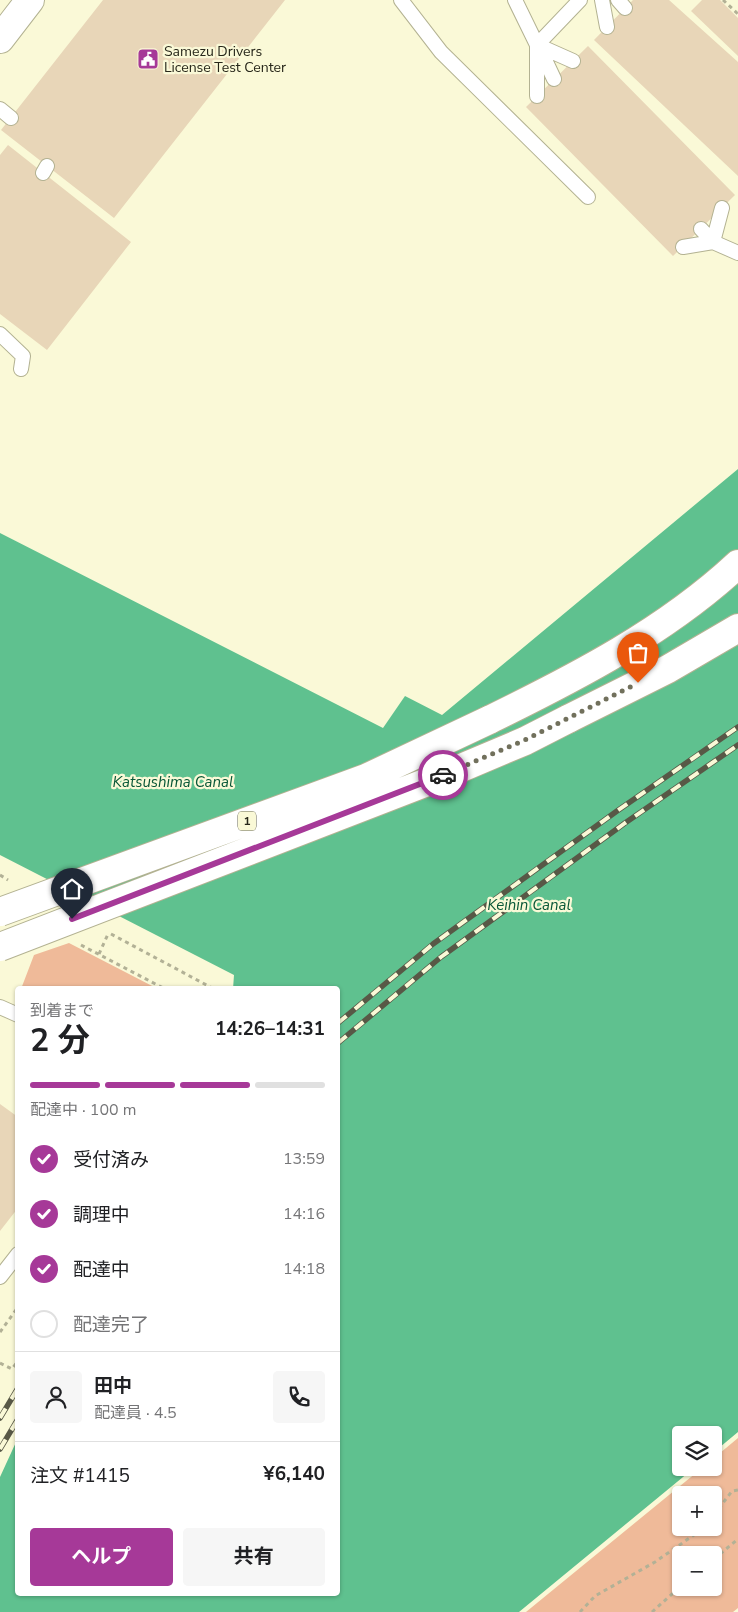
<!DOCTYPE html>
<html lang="ja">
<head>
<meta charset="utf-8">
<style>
	body { margin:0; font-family:"Nunito Sans","Noto Sans JP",sans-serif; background:#f6f6f6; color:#202124; height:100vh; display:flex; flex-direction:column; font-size:19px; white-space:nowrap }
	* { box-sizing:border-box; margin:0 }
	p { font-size:16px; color:#757577 }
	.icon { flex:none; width:28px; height:28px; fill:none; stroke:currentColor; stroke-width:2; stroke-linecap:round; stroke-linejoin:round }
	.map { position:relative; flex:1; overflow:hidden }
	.details { position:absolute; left:15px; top:986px; width:325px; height:610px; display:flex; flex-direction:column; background:#fff; border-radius:5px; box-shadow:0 1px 4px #0004 }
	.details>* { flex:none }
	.buttons { position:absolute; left:672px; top:1426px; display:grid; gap:10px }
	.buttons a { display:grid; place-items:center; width:50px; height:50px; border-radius:5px; background:#fff; box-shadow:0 1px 4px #0004; font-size:25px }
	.pin { position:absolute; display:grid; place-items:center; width:42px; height:42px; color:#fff; margin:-51px -21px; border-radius:50% 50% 50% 0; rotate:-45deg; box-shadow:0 0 5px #0007 }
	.pin .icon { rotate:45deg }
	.courier { position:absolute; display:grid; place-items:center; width:50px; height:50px; margin:-25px; border:4px solid #a63998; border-radius:50%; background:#fff; color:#222; box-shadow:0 1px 6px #0007 }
	.overview em { font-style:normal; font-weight:700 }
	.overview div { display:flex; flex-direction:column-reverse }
	.overview { display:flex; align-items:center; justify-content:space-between; height:85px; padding:0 15px }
	h1 { font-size:32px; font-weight:700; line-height:38px }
	.bar { display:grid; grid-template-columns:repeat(4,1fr); gap:8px 5px; align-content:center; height:60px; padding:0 15px }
	.bar i { height:6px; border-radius:4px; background:#e0e0e0 }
	.bar .current { background:#a63998 }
	.bar p { grid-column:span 4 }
	.line { display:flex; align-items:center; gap:12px; padding:0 15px; border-top:1px solid #e0e0e0 }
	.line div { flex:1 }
	.round { display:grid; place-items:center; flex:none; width:52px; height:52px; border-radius:5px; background:#f6f6f6 }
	ol { padding:0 15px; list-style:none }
	li { display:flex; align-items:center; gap:15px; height:55px }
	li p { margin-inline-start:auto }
	li .icon { padding:5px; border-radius:50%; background:#a63998; color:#fff; stroke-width:4 }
	li:last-child { color:#757577 }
	li i { width:28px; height:28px; border:2px solid #e0e0e0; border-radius:50% }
	.cta { display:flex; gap:10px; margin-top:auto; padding:10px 15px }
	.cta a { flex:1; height:58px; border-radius:5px; background:#a63998; color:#fff; font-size:20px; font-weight:700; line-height:58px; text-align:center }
	.cta a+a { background:#f6f6f6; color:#202124 }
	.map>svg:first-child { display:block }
</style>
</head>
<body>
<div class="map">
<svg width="738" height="1612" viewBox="0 0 738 1612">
	<rect width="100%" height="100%" fill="#faf9d7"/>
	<path fill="#efba99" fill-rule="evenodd" d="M69 943 158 989H21L34 955Z
		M738 1438V1608L733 1612H526L702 1468H714V1458ZM681 1495H714V1528H681ZM681 1555H714V1588H681Z"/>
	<path fill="#5fc18f" d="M738 469V1432L714 1452V1435H681V1468H694L519 1612H0V1477L17 1440 18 1594H338V989H233L234 975 0 855V533L383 728 405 696 442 715Z"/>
	<path fill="#e8d6b8" d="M103 0H285L114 218 1 130Z
		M633 0H669L738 62V176L594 40Z
		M702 0H720L738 18V56L691 11Z
		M588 46 735 195 673 256 526 107Z
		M8 145 131 242 47 350 0 314V155Z
		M0 1104 18 1117V1208L0 1231Z"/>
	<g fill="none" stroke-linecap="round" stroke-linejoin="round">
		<g stroke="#b3b292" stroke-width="16">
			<path id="lane" d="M401 0 441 52 588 197
				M515 0 537 45V96
				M602 0 607 27
				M618 0 625 8
				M537 45 580 0
				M537 45 573 61
				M539 47 554 79
				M0 109 11 118
				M43 173 47 166
				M722 208 713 242 738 253
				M701 229 713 242
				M683 247 713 242
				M0 334 23 356 21 369
				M0 1007 18 1015
				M0 1277 18 1254"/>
		</g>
		<g stroke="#b3b292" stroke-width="30">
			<path id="primary" d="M0 39 30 0"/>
		</g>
		<g stroke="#b3b292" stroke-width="30">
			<path id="highway" d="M568 719 668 669 738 628
				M489 720C577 677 666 631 738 564"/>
		</g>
		<path stroke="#b2b196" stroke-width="3" stroke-dasharray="4 4" stroke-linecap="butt" d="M723 0 738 14
			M0 875 8 880
			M111 934 214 989
			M81 945 165 989
			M99 954 108 934
			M0 1332 18 1307
			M0 1363 12 1369 18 1361
			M714 1515 732 1491 738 1490
			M714 1559 738 1539
			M580 1612 595 1596 655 1562 704 1528
			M652 1612 681 1586"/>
		<use href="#lane" stroke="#fff" stroke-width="14"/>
		<use href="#primary" stroke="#fff" stroke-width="28"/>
		<use href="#highway" stroke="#fff" stroke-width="28"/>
		<g stroke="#585846" stroke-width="5.5">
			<path id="rail" d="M338 1023 433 944 617 811 738 727
				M338 1043 441 957 625 823 738 745
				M0 1418 18 1388
				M0 1449 18 1419"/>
		</g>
		<use href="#rail" stroke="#faf9d7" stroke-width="4" stroke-dasharray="11" stroke-linecap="butt"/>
		<g stroke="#b3b292" stroke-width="30" stroke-linecap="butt">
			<path id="highway-bridge" d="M0 912 366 778 489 720
				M0 947 435 779 525 741 568 719"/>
		</g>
		<use href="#highway-bridge" stroke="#fff" stroke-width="28"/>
	</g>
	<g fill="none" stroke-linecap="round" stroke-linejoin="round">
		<path stroke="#71705c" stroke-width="5" stroke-dasharray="0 9" d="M443 775 525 740 638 683"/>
		<path stroke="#a63998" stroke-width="6" d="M72 919 443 775"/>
	</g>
	<defs>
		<g id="civic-square" transform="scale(1.125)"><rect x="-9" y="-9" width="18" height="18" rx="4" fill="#a63998" stroke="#faf9d7"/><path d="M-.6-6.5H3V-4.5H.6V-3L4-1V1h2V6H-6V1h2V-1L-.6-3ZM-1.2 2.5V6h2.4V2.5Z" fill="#fff"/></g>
	</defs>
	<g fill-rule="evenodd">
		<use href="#civic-square" x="148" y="59"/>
	</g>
	<g text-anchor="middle" stroke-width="4.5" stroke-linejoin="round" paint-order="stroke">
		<rect fill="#faf9d7" stroke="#666653" stroke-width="1" x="238" y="811.5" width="18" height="19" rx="4"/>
		<g font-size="12" font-weight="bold" fill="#27271a">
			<text x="247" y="825">1</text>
		</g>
		<g font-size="14" fill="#27271a" stroke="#faf9d7" text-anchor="start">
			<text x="164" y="56">Samezu Drivers<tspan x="164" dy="16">License Test Center</tspan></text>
		</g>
		<g font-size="15" font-style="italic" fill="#085737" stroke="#faf9d7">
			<text x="173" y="787">Katsushima Canal</text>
			<text x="529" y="910">Keihin Canal</text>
		</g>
	</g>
</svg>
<div class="buttons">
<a><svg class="icon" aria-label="layers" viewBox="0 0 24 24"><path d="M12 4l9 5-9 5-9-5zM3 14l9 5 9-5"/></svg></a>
<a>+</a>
<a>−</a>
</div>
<div class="pin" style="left:638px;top:683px;background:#ea580c"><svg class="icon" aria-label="bag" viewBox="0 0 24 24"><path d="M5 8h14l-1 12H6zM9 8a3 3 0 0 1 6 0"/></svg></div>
<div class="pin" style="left:72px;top:919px;background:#1f2937"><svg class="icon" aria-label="home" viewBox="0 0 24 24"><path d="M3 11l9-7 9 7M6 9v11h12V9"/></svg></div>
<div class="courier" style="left:443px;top:775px"><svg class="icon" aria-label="car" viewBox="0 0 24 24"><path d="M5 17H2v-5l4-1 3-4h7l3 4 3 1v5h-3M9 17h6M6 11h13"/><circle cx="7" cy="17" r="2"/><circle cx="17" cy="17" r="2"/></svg></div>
<section class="details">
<div class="overview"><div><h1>2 分</h1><p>到着まで</p></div><em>14:26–14:31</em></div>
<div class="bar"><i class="current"></i><i class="current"></i><i class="current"></i><i></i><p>配達中 · 100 m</p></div>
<ol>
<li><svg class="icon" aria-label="check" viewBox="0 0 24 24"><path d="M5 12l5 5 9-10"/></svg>受付済み<p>13:59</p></li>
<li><svg class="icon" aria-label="check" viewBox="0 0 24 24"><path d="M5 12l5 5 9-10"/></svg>調理中<p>14:16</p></li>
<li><svg class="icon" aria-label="check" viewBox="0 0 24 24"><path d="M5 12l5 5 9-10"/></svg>配達中<p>14:18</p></li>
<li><i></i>配達完了</li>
</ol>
<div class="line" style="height:90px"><a class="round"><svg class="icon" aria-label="person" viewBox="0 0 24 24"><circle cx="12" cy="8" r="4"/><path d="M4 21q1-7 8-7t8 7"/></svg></a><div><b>田中</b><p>配達員 · 4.5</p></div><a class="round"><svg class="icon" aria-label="phone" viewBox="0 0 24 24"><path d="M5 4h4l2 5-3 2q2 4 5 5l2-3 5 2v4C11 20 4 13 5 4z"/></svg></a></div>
<div class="line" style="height:65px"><div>注文 #1415</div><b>¥6,140</b></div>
<div class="cta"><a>ヘルプ</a><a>共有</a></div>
</section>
</div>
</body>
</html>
